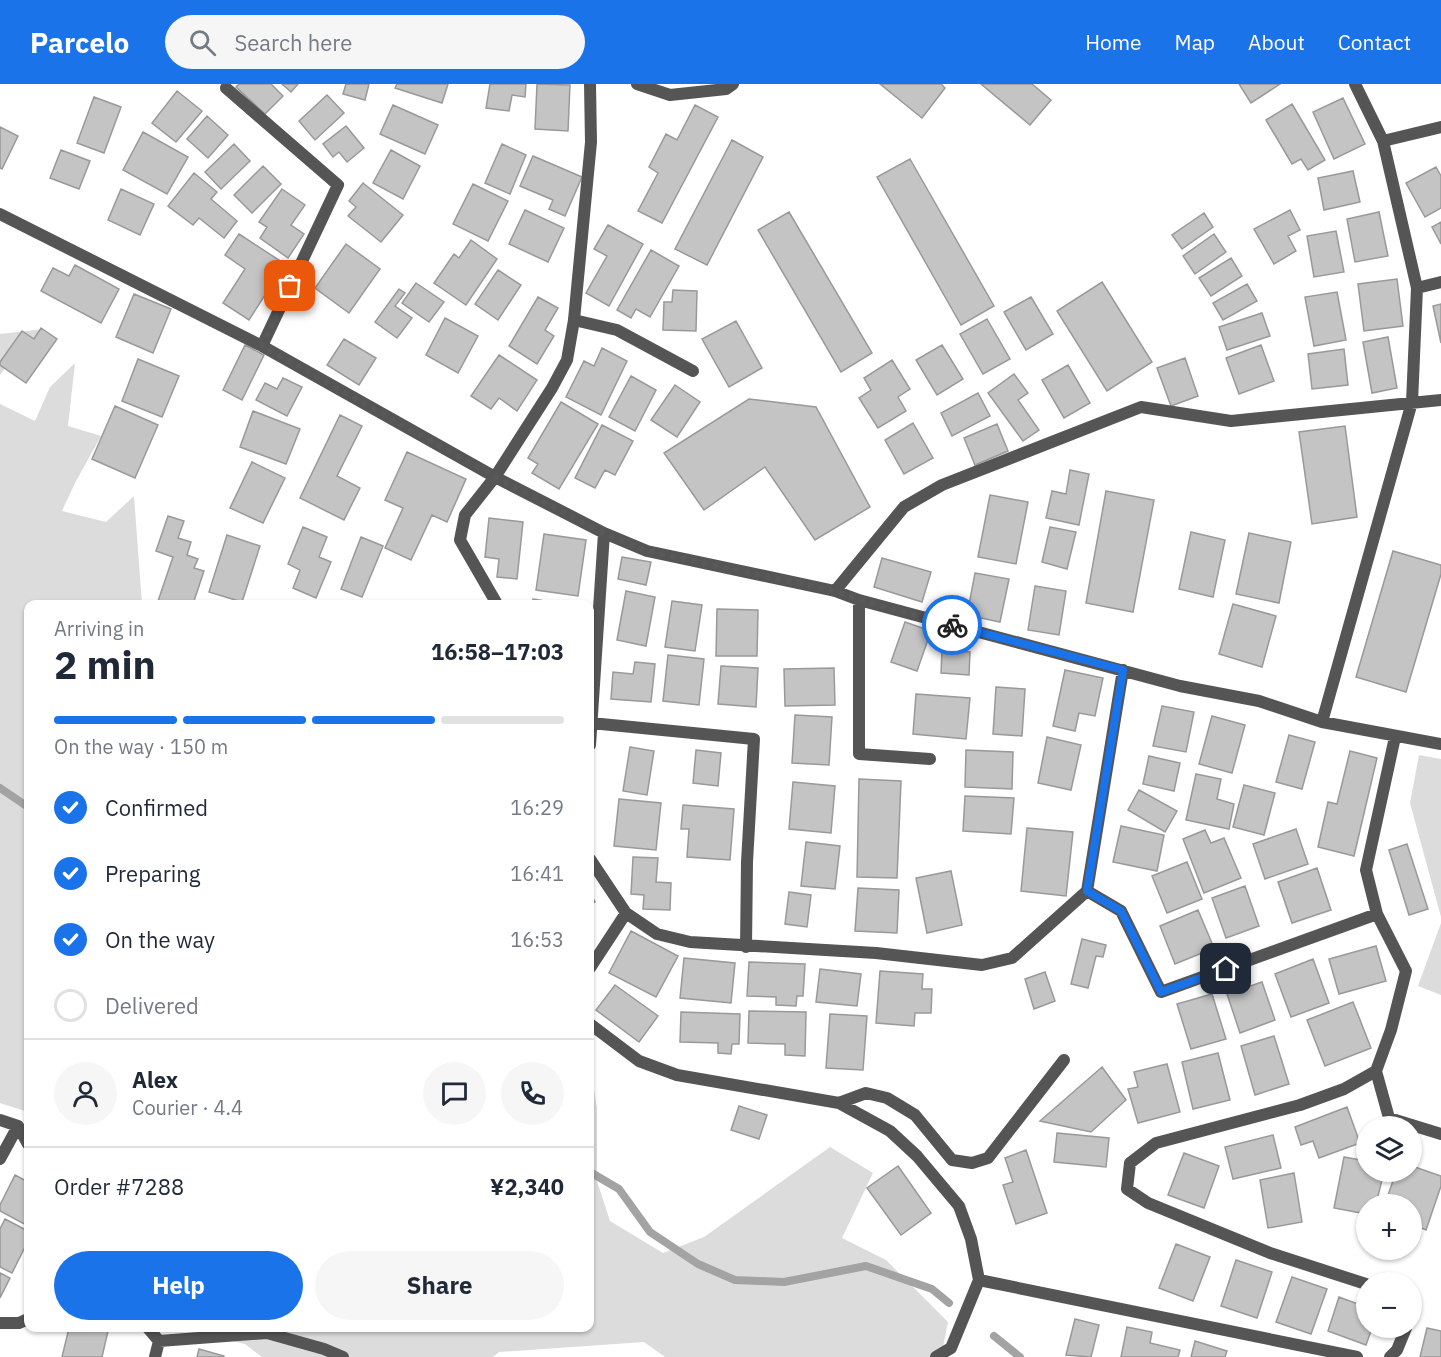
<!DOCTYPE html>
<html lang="en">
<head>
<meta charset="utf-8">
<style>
	body { margin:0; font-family:"IBM Plex Sans",sans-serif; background:#f6f6f7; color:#1f2937; height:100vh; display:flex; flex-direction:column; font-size:22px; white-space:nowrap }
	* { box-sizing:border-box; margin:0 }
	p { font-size:20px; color:#747a83 }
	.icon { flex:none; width:33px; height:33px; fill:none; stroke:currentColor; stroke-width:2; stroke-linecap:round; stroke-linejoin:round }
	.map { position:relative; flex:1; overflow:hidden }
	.details { position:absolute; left:24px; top:516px; width:570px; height:732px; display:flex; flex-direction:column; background:#fff; border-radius:12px; box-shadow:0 2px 4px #0004 }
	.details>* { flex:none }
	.controls { position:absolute; left:1356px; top:1032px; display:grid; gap:12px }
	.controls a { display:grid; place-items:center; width:66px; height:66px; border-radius:50%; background:#fff; box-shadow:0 2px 4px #0004; font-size:30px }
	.pin { position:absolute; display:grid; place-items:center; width:51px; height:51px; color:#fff; margin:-26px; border-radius:12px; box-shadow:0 3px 9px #0006 }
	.courier { position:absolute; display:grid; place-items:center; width:60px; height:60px; margin:-30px; border:4px solid #1a73e8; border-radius:50%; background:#fff; color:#222; box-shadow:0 2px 8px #0007 }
	.headline em { font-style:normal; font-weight:700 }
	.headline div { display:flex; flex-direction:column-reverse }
	.headline { display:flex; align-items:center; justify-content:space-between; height:102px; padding:0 30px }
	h1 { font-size:39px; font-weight:700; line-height:45px }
	.bar { display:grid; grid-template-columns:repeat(4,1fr); gap:9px 6px; align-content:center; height:72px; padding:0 30px }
	.bar i { height:8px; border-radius:4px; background:#e0e1e3 }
	.bar .current { background:#1a73e8 }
	.bar p { grid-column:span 4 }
	.line { display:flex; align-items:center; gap:15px; padding:0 30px; border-top:2px solid #e0e1e3 }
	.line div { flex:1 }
	.round { display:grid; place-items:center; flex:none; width:63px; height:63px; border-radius:32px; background:#f6f6f7 }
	ol { padding:0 30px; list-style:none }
	li { display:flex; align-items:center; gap:18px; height:66px }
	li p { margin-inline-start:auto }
	li .icon { padding:6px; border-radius:50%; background:#1a73e8; color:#fff; stroke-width:4 }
	li:last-child { color:#747a83 }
	li i { width:33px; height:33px; border:3px solid #e0e1e3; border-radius:50% }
	.primary-button { display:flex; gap:12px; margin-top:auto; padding:12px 30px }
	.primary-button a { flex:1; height:69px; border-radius:36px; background:#1a73e8; color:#fff; font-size:24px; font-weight:700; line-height:69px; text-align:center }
	.primary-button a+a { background:#f6f6f7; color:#1f2937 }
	header { display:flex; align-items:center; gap:36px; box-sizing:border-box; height:84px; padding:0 30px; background:#1a73e8; color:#fff }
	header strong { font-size:28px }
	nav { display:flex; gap:33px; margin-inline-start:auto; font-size:21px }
	.search { width:420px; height:54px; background:#f6f6f7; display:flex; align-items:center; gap:15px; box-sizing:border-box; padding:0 21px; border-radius:33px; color:#747a83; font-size:22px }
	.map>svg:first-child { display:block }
</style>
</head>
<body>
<header>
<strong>Parcelo</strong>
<div class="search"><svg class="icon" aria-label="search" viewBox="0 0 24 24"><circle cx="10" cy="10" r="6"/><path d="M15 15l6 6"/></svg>Search here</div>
<nav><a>Home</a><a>Map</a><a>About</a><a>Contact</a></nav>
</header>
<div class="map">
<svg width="1441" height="1273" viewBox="0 0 1441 1273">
	<rect width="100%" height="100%" fill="#fff"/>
	<path fill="#dcdcdc" d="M44 245 18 267 0 291V250Z
		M75 279 68 342 101 352 75 399 62 427 106 438 134 412 142 520H28V1028L0 1019V320L35 337 50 303Z
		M1419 671 1441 675V833L1410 719Z
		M1441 839V911L1418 902Z
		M590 982 597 1024V1097L610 1137 663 1169 704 1153 830 1063 873 1089 842 1154 886 1176 948 1238 941 1273H665L644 1258 499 1268 493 1273H262L245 1260 173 1244H590Z"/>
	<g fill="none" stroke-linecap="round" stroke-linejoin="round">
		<path stroke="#a3a3a3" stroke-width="8" d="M0 704 28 723
			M590 1088 619 1105 650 1148 698 1180 735 1196 784 1198 866 1182 932 1205 949 1219
			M994 1252 1020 1273"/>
	</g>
	<path fill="#c4c4c4" stroke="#999" stroke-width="1.5" d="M239 0H271L283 12 265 30 236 3Z
		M282 0H298L291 8Z
		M346 0H369L365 16 343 10Z
		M397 0H448L442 19 395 4Z
		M490 0H526L525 13 512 11 509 27 486 24Z
		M537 0 570 1 568 47 535 45Z
		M880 0H941L945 4 922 34Z
		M981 0H1032L1051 16 1030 41Z
		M1239 0H1280L1251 19Z
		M177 7 202 27 176 58 152 39Z
		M327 11 344 29 315 56 299 37Z
		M94 13 121 23 104 69 77 59Z
		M1343 14 1365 60 1334 75 1313 28Z
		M1292 20 1325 76 1308 86 1301 75 1292 80 1266 36Z
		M393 21 438 41 425 70 380 50Z
		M695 21 718 33 662 139 638 127 658 89 649 83 666 50 677 56Z
		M207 32 228 51 208 74 187 55Z
		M346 42 364 64 347 78 339 68 333 73 323 60Z
		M0 43 18 52 2 85 0 84Z
		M143 48 188 73 167 110 123 86Z
		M732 56 763 73 707 181 675 165Z
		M234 60 250 77 221 105 205 88Z
		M502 60 526 71 510 110 485 99Z
		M61 66 90 77 79 105 50 94Z
		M391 66 420 82 403 115 373 99Z
		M533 72 582 93 565 132 549 125 553 116 520 102Z
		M910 75 994 222 961 241 877 93Z
		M263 82 281 100 252 129 234 111Z
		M1436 83 1441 92V124L1425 133 1406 99Z
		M1353 87 1360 118 1324 126 1318 94Z
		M194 89 217 108 211 115 237 137 224 154 199 134 193 141 168 122Z
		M363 99 403 131 381 158 348 132 356 123 349 117Z
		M473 100 508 117 488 157 453 140Z
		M121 105 154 120 140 151 108 136Z
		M282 105 305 121 291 141 304 150 288 174 260 154 267 143 259 138Z
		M525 126 564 144 548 178 509 160Z
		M1290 126 1300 146 1288 152 1296 167 1274 180 1254 145Z
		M789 128 872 269 841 288 758 146Z
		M1379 128 1388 172 1355 178 1347 135Z
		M1204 129 1213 143 1182 165 1172 151Z
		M1441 138V160L1432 143Z
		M608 141 643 160 609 222 586 209 607 172 594 165Z
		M1336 147 1344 188 1314 193 1307 152Z
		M239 150 285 180 249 236 223 219 245 185 225 171Z
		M1214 150 1226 168 1195 190 1183 172Z
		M471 156 497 175 466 221 434 199 454 170 459 174Z
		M346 160 380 185 349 229 315 204Z
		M651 166 679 182 650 233 636 225 631 234 617 226Z
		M1231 174 1242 192 1211 212 1199 194Z
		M75 181 119 205 101 239 41 207 53 184 69 192Z
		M498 186 521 201 498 236 475 220Z
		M1397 195 1403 242 1364 247 1358 200Z
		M1102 198 1152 278 1107 307 1057 227Z
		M416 199 444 218 429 238 402 219Z
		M1247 200 1257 217 1223 236 1213 219Z
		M399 205 405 209 395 222 412 234 397 254 375 238Z
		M673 206 697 207 696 247 663 246 664 218H672Z
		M1337 208 1346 256 1314 262 1305 213Z
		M134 210 171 225 153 269 116 253Z
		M538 213 558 224 545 246 554 252 537 280 509 262Z
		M1031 213 1053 250 1026 266 1004 228Z
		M1441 220V259L1433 222Z
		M1262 229 1270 252 1227 266 1219 243Z
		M445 234 478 252 458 289 426 271Z
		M987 235 1010 275 983 290 960 250Z
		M736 237 762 284 729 303 702 255Z
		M41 244 57 255 26 299 0 281V278L22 247 34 255Z
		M1388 253 1397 304 1372 309 1363 258Z
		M344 255 376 274 359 301 327 281Z
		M245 261 264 271 242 316 223 306Z
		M942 261 963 295 937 311 916 276Z
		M1261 261 1274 297 1239 310 1226 274Z
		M602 264 627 277 601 331 566 313 584 277 594 282Z
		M1344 265 1348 301 1312 305 1308 270Z
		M499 271 537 296 517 327 499 314 491 325 471 312Z
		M1185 274 1198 312 1171 322 1157 284Z
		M138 275 179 292 162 333 122 317Z
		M892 276 910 305 898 313 906 327 878 344 859 314 871 306 864 294Z
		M1068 281 1090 319 1064 334 1042 296Z
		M1014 290 1028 309 1018 316 1039 346 1023 357 988 309Z
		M631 292 656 306 635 347 609 333Z
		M283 294 302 303 287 332 256 316 265 299 277 305Z
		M675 301 700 318 677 353 651 336Z
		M978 309 990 332 952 352 941 329Z
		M749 315 816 323 870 423 815 456 765 383 704 426 664 369Z
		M561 318 598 340 559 405 532 389 538 380 528 374Z
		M115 322 158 341 135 394 92 375Z
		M253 327 300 345 286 380 240 363Z
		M340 331 362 342 337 392 360 404 344 436 300 414Z
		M913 339 933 374 904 390 885 356Z
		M997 340 1008 367 975 381 964 354Z
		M602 341 633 357 615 391 605 386 595 404 575 394Z
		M1345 342 1357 433 1312 440 1299 348Z
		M407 368 466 395 447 438 432 431 411 476 385 464 403 424 385 416Z
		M252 378 285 394 263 439 230 424Z
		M1070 386 1089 390 1079 441 1046 434 1052 407 1066 410Z
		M1106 407 1154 416 1133 528 1086 519Z
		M990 411 1028 418 1016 480 978 473Z
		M168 432 184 437 178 454 191 458 187 471 198 475 194 484 204 487 193 520H157L173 473 156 467Z
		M489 434 523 438 517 495 497 493 499 475 485 473Z
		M303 443 327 453 319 473 331 478 316 514 293 504 300 486 288 480Z
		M1050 443 1076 448 1067 485 1042 478Z
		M1191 448 1225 456 1213 513 1179 505Z
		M1249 449 1291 458 1279 519 1236 510Z
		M544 450 586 456 578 512 536 506Z
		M227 451 260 462 242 518 209 508Z
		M361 453 383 462 362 513 341 505Z
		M1393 467 1441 481V490L1406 608 1356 593Z
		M622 473 651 478 646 501 618 495Z
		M882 474 931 488 922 518 874 503Z
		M975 489 1009 495 1000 538 967 531Z
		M1035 502 1066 507 1059 551 1028 546Z
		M626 507 655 513 646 562 617 556Z
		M533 515 563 520H532Z
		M672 517 702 521 695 567 665 563Z
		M1233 520 1276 532 1262 583 1219 570Z
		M717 525 758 526 757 572H716Z
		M905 538 931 547 917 587 891 578Z
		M942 566 970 568 969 591 941 589Z
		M668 571 704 575 699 621 663 617Z
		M635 578 655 580 651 618 611 615 613 588 633 590Z
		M721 582 758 584 756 623 718 620Z
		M834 584 835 621 785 622 784 585Z
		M1065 586 1103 594 1095 632 1079 629 1075 647 1053 642Z
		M996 603 1025 605 1022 652 993 650Z
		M916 610 970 614 966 655 913 650Z
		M1162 622 1194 628 1186 668 1153 662Z
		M795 631 832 633 829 681 792 679Z
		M1212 632 1245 641 1232 689 1199 680Z
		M1289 651 1315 658 1302 705 1276 698Z
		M1047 653 1081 661 1071 706 1038 699Z
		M630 663 654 667 647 711 623 707Z
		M696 666 721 669 718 702 693 699Z
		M966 666 1013 668 1012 705 965 703Z
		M1350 667 1377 674 1354 772 1318 763 1328 718 1337 720Z
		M1149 672 1180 679 1174 707 1143 700Z
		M1196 690 1221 695 1217 715 1234 720 1229 745 1186 736Z
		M859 695 901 697 897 794 857 793Z
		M793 698 835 702 831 749 789 745Z
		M1244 701 1275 709 1264 751 1233 743Z
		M1139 706 1177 727 1165 748 1128 726Z
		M965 712 1014 714 1011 750 963 747Z
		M619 715 661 719 656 766 614 762Z
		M683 721 734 725 730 776 687 773 689 745H681Z
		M1121 742 1164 751 1157 787 1113 778Z
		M1027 744 1073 748 1066 812 1021 807Z
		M1296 745 1308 780 1265 795 1253 760Z
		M1205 746 1211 759 1224 754 1241 794 1204 809 1183 755Z
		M806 758 840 762 835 805 801 802Z
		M1407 760 1428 825 1409 831 1389 766Z
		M633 773 658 774 656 798 671 799 670 826 643 825 644 811 631 810Z
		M1187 778 1202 815 1167 829 1152 792Z
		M1317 784 1331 826 1292 839 1278 798Z
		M951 787 962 841 927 849 916 794Z
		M1245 802 1259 842 1226 854 1212 814Z
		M858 804 899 806 897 849 855 847Z
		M590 808 595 818 590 821Z
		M789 808 811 811 807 843 785 840Z
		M1198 826 1214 864 1175 880 1160 842Z
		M631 847 678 872 656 913 609 889Z
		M1082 855 1106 861 1103 873 1096 872 1088 904 1071 900Z
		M1376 862 1386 897 1339 910 1329 875Z
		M684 874 735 879 731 919 680 914Z
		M1313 875 1329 919 1291 933 1275 890Z
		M749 878 805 880 803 912H797L796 922 776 921V913L747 912Z
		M820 885 861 890 857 922 816 918Z
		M880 887 923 890 922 905H932L931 929H915L914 942 876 939Z
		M1045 888 1055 917 1034 925 1025 895Z
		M1262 898 1275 936 1240 949 1227 910Z
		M615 901 658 932 639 958 596 926Z
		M1212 910 1226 955 1191 965 1177 920Z
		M1353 918 1371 964 1325 982 1307 936Z
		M749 927 806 928 805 972 785 971V960L748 959Z
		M681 928 740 930 739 960H732L731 970 718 969V959L680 958Z
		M830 930 867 932 863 986 826 984Z
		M1274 952 1289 1000 1255 1011 1241 962Z
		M1218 969 1230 1016 1193 1025 1182 978Z
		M1167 980 1180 1028 1138 1039 1128 1005 1138 1003 1134 988Z
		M1102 983 1126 1016 1091 1048 1040 1037Z
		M739 1022 767 1031 759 1055 731 1046Z
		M1347 1023 1360 1059 1319 1074 1313 1057 1301 1061 1295 1043Z
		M1057 1049 1109 1054 1106 1083 1054 1078Z
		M1273 1051 1281 1084 1233 1095 1225 1063Z
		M1026 1066 1047 1129 1016 1140 1003 1101 1013 1098 1005 1074Z
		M1184 1069 1219 1082 1204 1124 1168 1111Z
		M1344 1073 1366 1077V1088H1384L1376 1120H1366V1130L1334 1124Z
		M898 1082 931 1129 901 1151 867 1104Z
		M1412 1082 1441 1092V1102L1426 1146 1412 1140V1120H1385L1396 1088H1412Z
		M1294 1089 1302 1138 1268 1144 1260 1096Z
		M15 1091 28 1098V1142L0 1127V1121Z
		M5 1135 28 1147V1157L12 1189 0 1183V1145Z
		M1176 1160 1210 1173 1193 1217 1159 1204Z
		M1236 1176 1272 1188 1257 1234 1221 1222Z
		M0 1189 10 1194 0 1214Z
		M1292 1193 1327 1205 1311 1250 1276 1238Z
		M1339 1213 1366 1223V1244H1372L1366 1261 1328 1247Z
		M1075 1235 1099 1241 1091 1273 1066 1271Z
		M1127 1243 1152 1248 1150 1259 1180 1266 1178 1273H1121Z
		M69 1244H92L108 1247 102 1273H62Z
		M1427 1244 1441 1247V1273H1420Z
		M1195 1257 1227 1267 1225 1273H1191Z
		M199 1265 224 1272V1273H197Z"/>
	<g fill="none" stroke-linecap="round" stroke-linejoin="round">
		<path stroke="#555" stroke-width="12" d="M574 236 617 246 693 287"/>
		<path stroke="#555" stroke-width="12" d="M637 0 670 11 726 5 733 0
			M1355 0 1383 57
			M226 4 338 101 262 262
			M1441 43 1383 57 1417 204 1441 198
			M0 130 262 262 495 393 604 449 647 467 835 507 859 516 1180 602 1259 617 1322 638 1441 660
			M835 507 904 423 942 401 1141 323 1231 337 1441 316
			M859 516V670L930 675
			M497 520 460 456 465 431 495 393 552 304 567 276 574 236 591 58 590 0
			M1322 638 1412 318 1417 204
			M591 639 754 655 747 778 746 863
			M590 661 604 449
			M590 775 626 829 657 850 690 858 876 869 982 881 1012 874 1087 807 1121 827 1161 908 1377 830
			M1087 807 1123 586
			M590 884 626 829
			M590 940 639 977 677 991 839 1019 890 1047 917 1072 959 1122 971 1155 979 1196 1357 1273
			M1376 987 1389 1034 1441 1050
			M839 1019 866 1009 887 1014 915 1031 952 1076 972 1079 988 1074 1064 976
			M0 1036 18 1042 28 1060
			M0 1075 18 1042
			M1366 1200 1270 1169 1148 1119 1127 1105 1130 1079 1156 1059 1300 1021 1344 1005 1376 987 1391 946 1406 887 1377 830 1366 786 1395 653
			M0 1239H19L28 1235
			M148 1244 159 1257
			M159 1257 267 1249 324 1265 343 1273
			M155 1273 159 1257
			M936 1273 951 1264 979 1196
			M1390 1273 1397 1266 1406 1244"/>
	</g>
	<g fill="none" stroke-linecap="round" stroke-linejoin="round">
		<path stroke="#595959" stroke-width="6" stroke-dasharray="0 10.8" d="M290 202 262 262 495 393 604 449 647 467 835 507 860 516 952 541"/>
		<path stroke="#1a73e8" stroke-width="8" d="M952 541 1123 586 1087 807 1121 827 1161 908 1226 885"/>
	</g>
</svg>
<div class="controls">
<a><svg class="icon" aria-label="layers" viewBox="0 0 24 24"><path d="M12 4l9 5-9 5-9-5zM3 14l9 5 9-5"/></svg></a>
<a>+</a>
<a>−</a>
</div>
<div class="pin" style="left:290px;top:202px;background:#ea580c"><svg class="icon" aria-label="bag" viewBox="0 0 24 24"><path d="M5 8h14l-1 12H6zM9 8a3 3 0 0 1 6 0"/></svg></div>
<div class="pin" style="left:1226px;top:885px;background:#1f2937"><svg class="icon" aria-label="home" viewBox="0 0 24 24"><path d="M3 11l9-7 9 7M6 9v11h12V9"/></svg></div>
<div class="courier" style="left:952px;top:541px"><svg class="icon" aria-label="bike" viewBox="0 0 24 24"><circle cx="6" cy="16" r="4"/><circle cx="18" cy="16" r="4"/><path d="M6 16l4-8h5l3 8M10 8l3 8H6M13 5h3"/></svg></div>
<section class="details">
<div class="headline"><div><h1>2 min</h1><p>Arriving in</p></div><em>16:58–17:03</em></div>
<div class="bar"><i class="current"></i><i class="current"></i><i class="current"></i><i></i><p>On the way · 150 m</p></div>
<ol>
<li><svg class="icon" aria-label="check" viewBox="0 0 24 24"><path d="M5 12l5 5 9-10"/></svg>Confirmed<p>16:29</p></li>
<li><svg class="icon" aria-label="check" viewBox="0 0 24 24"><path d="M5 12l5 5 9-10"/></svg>Preparing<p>16:41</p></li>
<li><svg class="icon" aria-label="check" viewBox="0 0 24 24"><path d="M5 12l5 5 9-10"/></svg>On the way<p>16:53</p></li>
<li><i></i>Delivered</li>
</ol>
<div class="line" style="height:108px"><a class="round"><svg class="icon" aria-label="person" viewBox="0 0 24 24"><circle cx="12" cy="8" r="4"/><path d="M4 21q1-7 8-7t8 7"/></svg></a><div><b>Alex</b><p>Courier · 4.4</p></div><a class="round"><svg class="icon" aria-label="chat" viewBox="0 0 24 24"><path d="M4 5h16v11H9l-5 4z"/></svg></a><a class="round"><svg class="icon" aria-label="phone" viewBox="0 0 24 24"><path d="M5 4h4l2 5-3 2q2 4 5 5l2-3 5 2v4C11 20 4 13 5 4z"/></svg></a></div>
<div class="line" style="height:78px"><div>Order #7288</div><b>¥2,340</b></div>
<div class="primary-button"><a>Help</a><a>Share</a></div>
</section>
</div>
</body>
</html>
